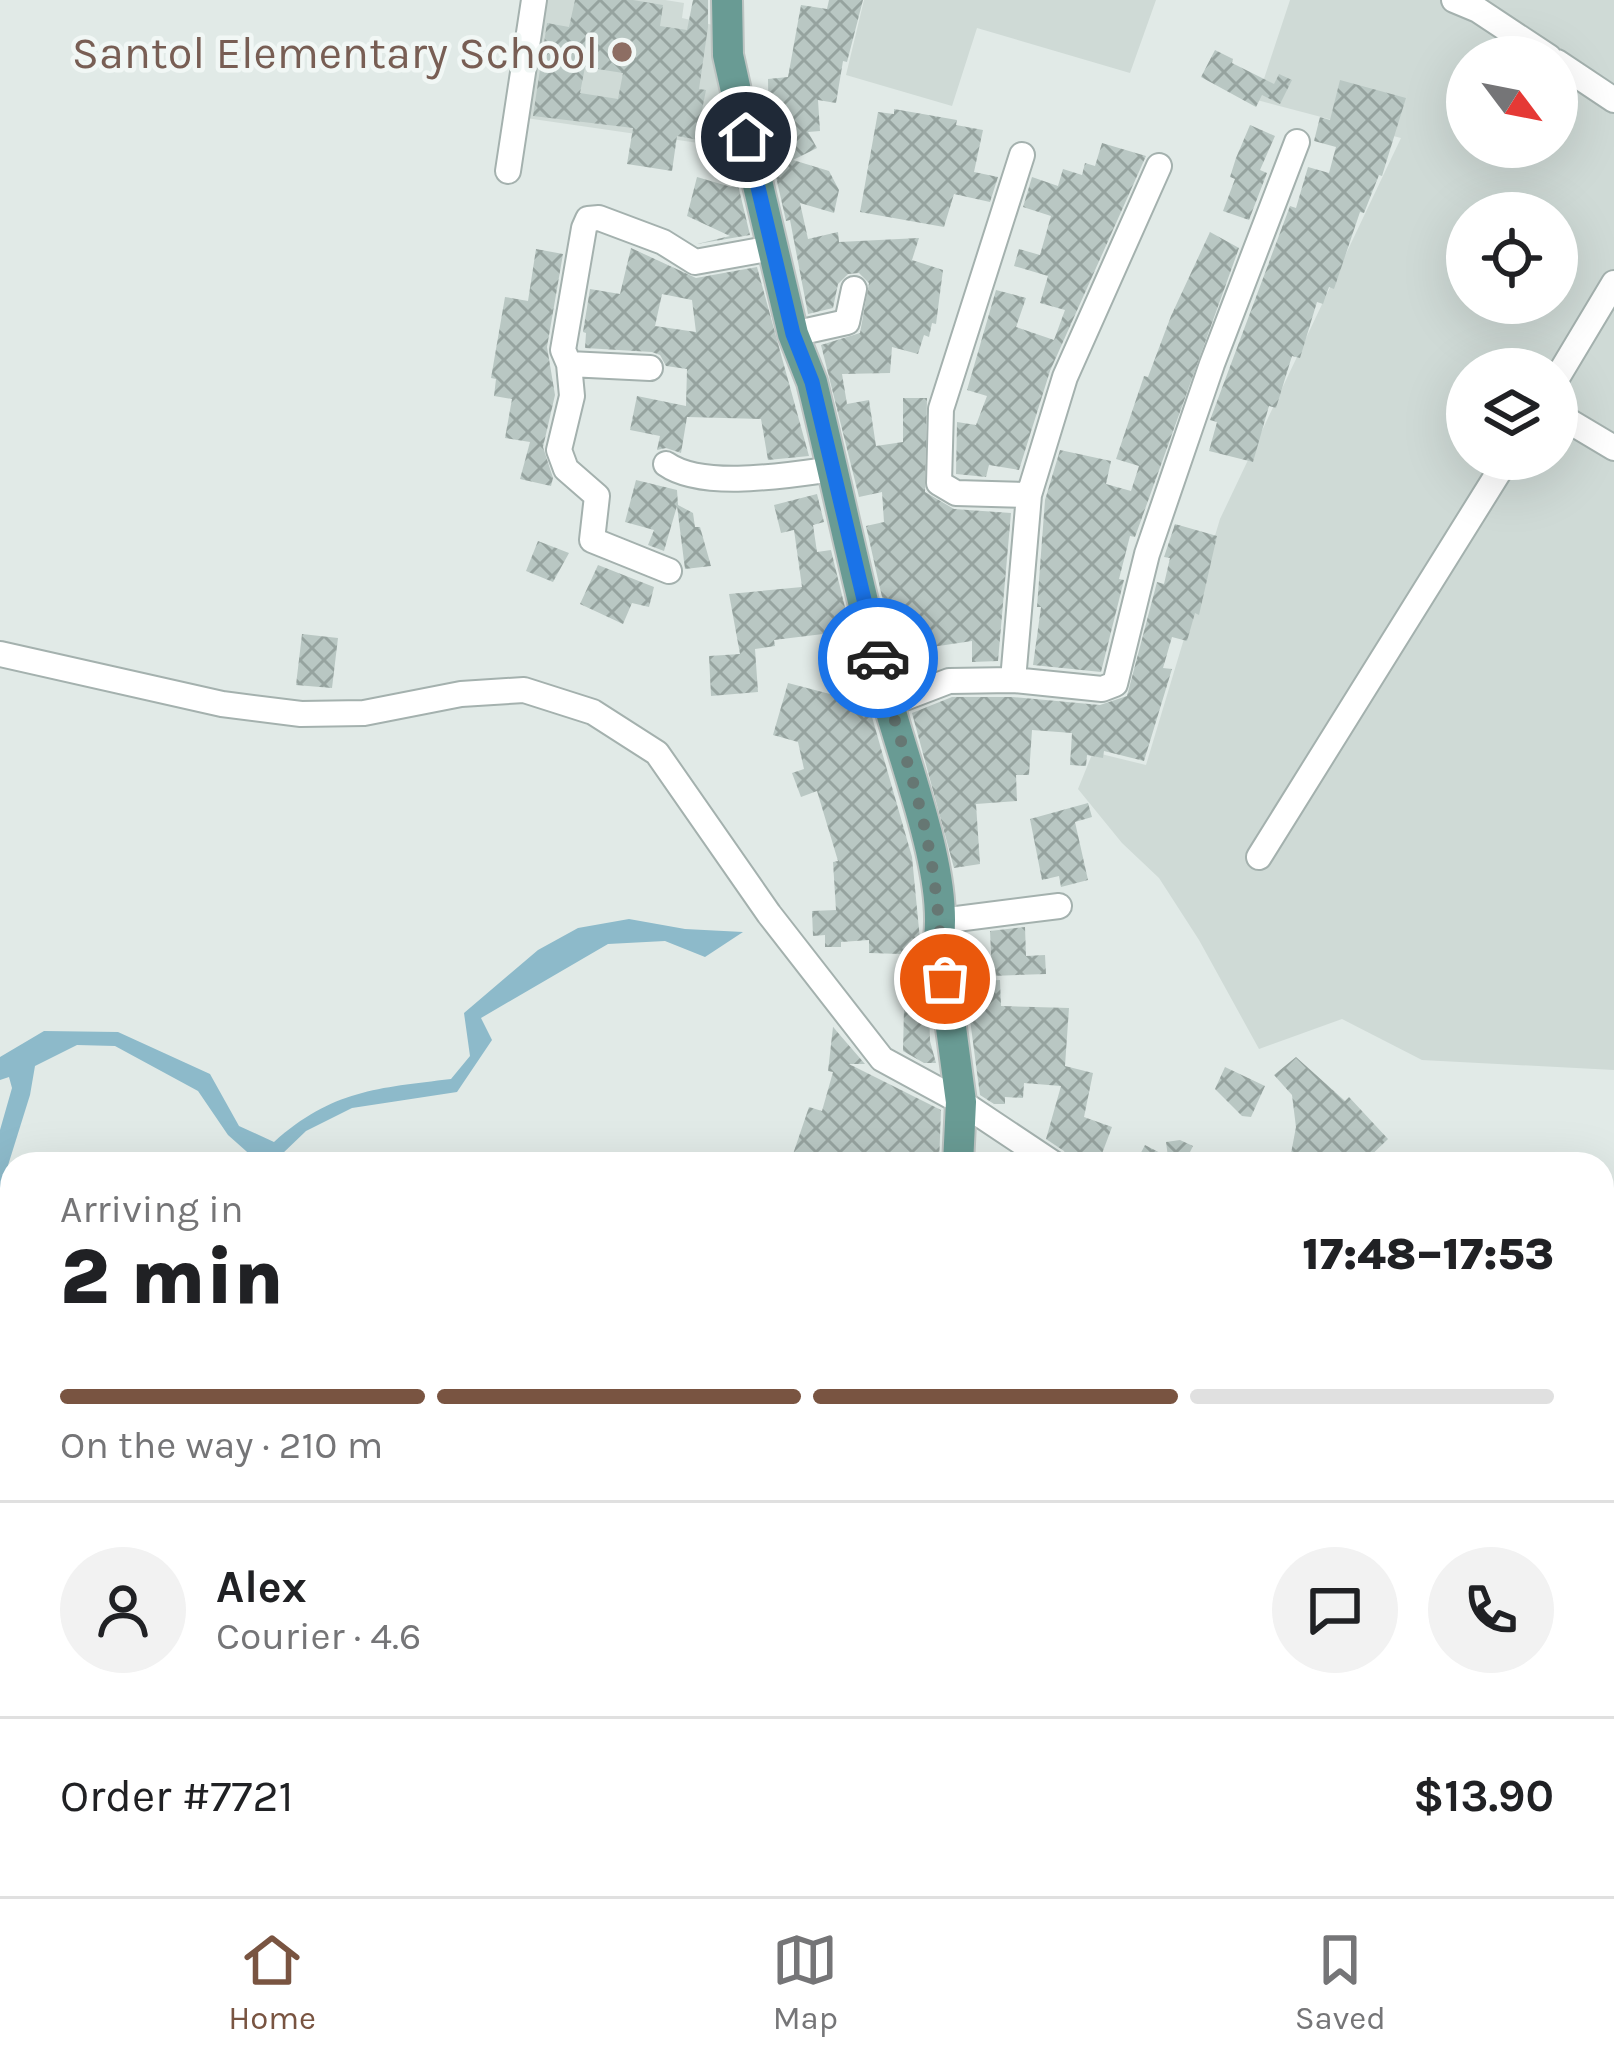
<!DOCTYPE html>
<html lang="en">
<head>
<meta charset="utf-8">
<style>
	body { margin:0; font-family:Karla,sans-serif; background:#f2f2f2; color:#202124; height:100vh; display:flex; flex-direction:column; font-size:45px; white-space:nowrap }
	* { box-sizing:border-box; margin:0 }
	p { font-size:39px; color:#757577 }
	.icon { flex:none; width:66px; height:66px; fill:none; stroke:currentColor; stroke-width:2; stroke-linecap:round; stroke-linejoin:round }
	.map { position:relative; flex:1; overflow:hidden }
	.panel { position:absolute; left:0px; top:1152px; width:1614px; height:744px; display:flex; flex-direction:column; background:#fff; border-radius:36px 36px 0 0; box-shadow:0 12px 48px #0002 }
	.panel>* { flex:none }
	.needle { width:78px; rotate:122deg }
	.fabs { position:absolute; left:1446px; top:36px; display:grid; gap:24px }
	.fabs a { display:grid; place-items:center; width:132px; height:132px; border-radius:50%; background:#fff; box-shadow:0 12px 48px #0002; font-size:60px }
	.pin { position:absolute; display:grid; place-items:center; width:102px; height:102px; color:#fff; margin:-51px; border:6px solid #fff; border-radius:50%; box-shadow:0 3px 12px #0007 }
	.courier { position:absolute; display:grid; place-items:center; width:120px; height:120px; margin:-60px; border:9px solid #1a73e8; border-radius:50%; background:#fff; color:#222; box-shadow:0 3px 15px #0007 }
	.summary em { font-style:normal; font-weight:800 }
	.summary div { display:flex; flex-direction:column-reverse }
	.summary { display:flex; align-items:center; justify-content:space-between; height:204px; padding:0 60px }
	h1 { font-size:78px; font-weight:800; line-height:90px }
	.bar { display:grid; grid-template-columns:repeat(4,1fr); gap:18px 12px; align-content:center; height:144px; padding:0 60px }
	.bar i { height:15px; border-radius:9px; background:#e0e0e0 }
	.bar .selected { background:#795441 }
	.bar p { grid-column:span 4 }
	.line { display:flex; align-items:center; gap:30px; padding:0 60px; border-top:3px solid #e0e0e0 }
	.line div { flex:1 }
	.round { display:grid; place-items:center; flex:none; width:126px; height:126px; border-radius:63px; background:#f2f2f2 }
	.tab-bar { display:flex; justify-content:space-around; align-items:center; height:168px; border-top:3px solid #e0e0e0; background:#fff; font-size:33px; color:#757577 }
	.tab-bar a { display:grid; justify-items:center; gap:6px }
	.tab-bar .selected { color:#795441 }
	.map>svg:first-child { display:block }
</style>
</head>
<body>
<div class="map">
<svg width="1614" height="1896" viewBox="0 0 1614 1896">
	<defs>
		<pattern id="building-cross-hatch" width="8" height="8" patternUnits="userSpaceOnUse" patternTransform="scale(3)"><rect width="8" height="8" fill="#b9c7c3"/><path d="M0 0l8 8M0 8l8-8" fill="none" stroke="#96a39f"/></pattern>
	</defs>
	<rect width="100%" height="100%" fill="#e1eae7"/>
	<path fill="#cfdad6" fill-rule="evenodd" d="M539 0H665L684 3 682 18 713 25 726 147 519 117Z
		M864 0H1156L1130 73 977 28 952 106 846 75Z
		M1290 0H1614V1070L1422 1060 1342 1019 1259 1049 1199 940 1159 878 1122 843 1078 789 1093 752 1146 765 1220 519 1401 138 1257 100ZM1467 57H1557V147H1467ZM1467 213H1557V303H1467ZM1467 369H1557V459H1467Z"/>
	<path fill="#8dbaca" d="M629 919 685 929 743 932 705 957 665 941 608 944 481 1018 492 1040 457 1092 352 1108 306 1131 281 1155 255 1159 228 1135 198 1091 115 1046 77 1045 35 1066 30 1095 0 1191V1130L12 1088 9 1077 0 1080V1057L44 1031 118 1032 210 1074 239 1126 274 1142C332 1090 378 1088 451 1079L470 1056 464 1013 538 950 578 928Z"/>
	<path fill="url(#building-cross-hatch)" fill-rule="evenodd" d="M575 0H633L663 5 660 26 687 30 693 0H708V27L699 89 706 90 701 115 715 118 710 142 677 136 672 171 627 164 633 128 533 116 547 23 569 27ZM585 67 623 73 618 99 580 93Z
		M829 0H863L847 62 843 61 836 103 818 100 820 131 808 132 817 148 793 160 829 171 839 190 834 213 800 203 808 239 838 232 839 242 919 238 912 260 943 270 936 324 932 323 929 337 924 335 918 354 892 347 890 373 842 374 847 404 869 400 876 446 903 442V398H927L925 492 954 509 1011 513 998 661 972 662V641L905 651 901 626 889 628 866 526 884 522 882 492 859 497 821 345 860 333 869 283 859 273 848 274 838 284 833 308 808 314 790 220 786 221 769 146 768 79 788 77 801 5 827 9Z
		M1215 50 1233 59 1232 63 1274 84 1279 74 1292 80 1280 104 1262 95 1256 107 1201 77Z
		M1340 80 1406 98 1382 176 1379 175 1364 213 1360 212 1334 289 1329 287 1323 304 1317 302 1300 358 1292 356 1276 408 1269 406 1253 462 1209 451 1217 422 1210 420 1290 206 1296 208 1308 167 1329 173 1336 147 1314 141 1320 117 1330 120Z
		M894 109 957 120 956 125 983 130 974 172 998 177 990 202 954 194 944 227 860 212 878 112 894 114Z
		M1250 125 1275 136 1260 170 1267 173 1249 220 1223 211 1235 179 1230 177 1236 158Z
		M1102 143 1146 156 1050 371 1019 470 989 465 986 477 956 474 957 422 976 425 987 396 967 390 996 290 1026 298 1016 327 1054 340 1065 310 1040 303 1048 276 1014 266 1019 249 1040 255 1051 216 1023 207 1032 177 1058 186 1063 169 1082 175 1085 163 1095 166Z
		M697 177 731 187 738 185 750 235 697 244 730 236 687 216Z
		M1210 232 1239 248 1135 537 1130 536 1119 579 1124 580 1101 672 1033 665 1041 607H1037L1045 500 1060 450 1111 461 1106 484 1131 491 1139 466 1116 459 1144 376 1148 377 1171 316Z
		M631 248 696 278 757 267 809 456 768 460 761 419 687 417 681 453 666 448 657 450 660 436 630 430 637 396 686 406 687 369 666 366 660 355 652 352 585 348 586 333 583 332 590 289 620 294ZM662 294 692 300 696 332 655 326Z
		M536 249 563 254 547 347 555 395 543 447 553 478 551 486 520 479 530 442 505 438 512 399 494 396 496 379 491 378 505 297 528 301Z
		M636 480 677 490 678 505 693 513 695 527H700L711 566 685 569 677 506 664 551 648 545 654 530 625 522Z
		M817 494 824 522 813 525 817 552 831 550 870 710 912 857 924 981H902L901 954 869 953V940L841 942V947H825V935L813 936 812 911 836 910 833 862 838 861 817 791 801 797 792 773 804 769 798 742 773 735 788 683 830 694 823 634 774 640 775 646 755 649 758 692 711 696 709 656 740 654 729 594 802 587 794 530 781 533 774 505Z
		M1175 524 1217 536 1199 615 1195 613 1187 641 1172 637 1163 668 1172 669 1144 761 1104 751 1103 758 1087 755 1086 766 1070 765 1072 733 1032 730 1029 775H1016L1017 801 976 804 980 864 954 868 912 713 952 697H1012L1100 705 1127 696 1157 582 1164 584 1170 558 1164 557Z
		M538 541 569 553 553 582 526 571Z
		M598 565 654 587 649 607 632 603 623 624 580 604Z
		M302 634 338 638 332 688 296 685Z
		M1088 803 1092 817 1075 822 1088 880 1061 887 1059 876 1042 880 1030 819Z
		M1025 927 1026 956 1045 955 1046 974 992 976 990 931Z
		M1000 980 1001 1006 1069 1008 1065 1066 1093 1073 1084 1117 1112 1127 1100 1159 1081 1152 1071 1157H1073L1070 1164 1064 1151 1046 1139 1061 1086 1024 1083 1023 1098 1005 1097V1104H994L980 1095 965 982Z
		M929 1008 930 1041 936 1063H924L903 1051 904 1009Z
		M833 1027 865 1064H849L941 1110 939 1164H803L791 1160 809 1107 822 1111 833 1072 828 1071Z
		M1296 1057 1345 1101 1349 1097 1388 1139 1362 1164H1289L1296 1127 1292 1095 1274 1075Z
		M1225 1067 1265 1086 1251 1117 1242 1116 1215 1089Z
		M1180 1140 1193 1146 1184 1164H1135L1145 1145 1168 1157 1166 1142Z"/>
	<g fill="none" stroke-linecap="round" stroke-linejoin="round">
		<g stroke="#a4b1ae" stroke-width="28">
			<path id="minor" d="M1454 0 1478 10 1549 57
				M1557 62 1614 100
				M1022 155 941 409 939 483 956 493 1029 495
				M508 171 534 0
				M793 334 847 322 854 289
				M569 364 650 368
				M1557 378 1614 283
				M1557 414 1614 448
				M666 464C703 490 788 475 833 469
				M669 571 592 540 597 496 566 469 559 450 572 396 569 364 563 350 584 228 588 219 599 218 663 242 695 262 772 248
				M0 654 222 704 301 714 364 713 461 694 524 690 593 712 657 753 769 914 882 1059 961 1102 1054 1164
				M1013 680 1029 495 1065 377 1159 166
				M889 704 949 681 1013 680 1102 689 1115 684 1147 554 1212 364 1297 142
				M1259 857 1507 459
				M941 921 1059 906
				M1602 1248 1614 1244
				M1602 1342 1614 1339
				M1602 1404 1614 1402
				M1602 1528 1614 1529
				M119 1896 142 1884
				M426 1896 430 1884
				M650 1896 655 1884"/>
		</g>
		<g stroke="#bdc4c2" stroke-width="34">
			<path id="major" d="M727 0 728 55 738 100 793 334 812 382C838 489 860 598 889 705 907 770 947 873 939 938L961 1102 958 1164
				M816 1896 818 1884"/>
		</g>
		<use href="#minor" stroke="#fff" stroke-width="24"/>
		<use href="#major" stroke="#699b94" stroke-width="30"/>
	</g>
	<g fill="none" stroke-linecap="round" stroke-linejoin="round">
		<path stroke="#667773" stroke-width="12" stroke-dasharray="0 21.6" d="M878 658C893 722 917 784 929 849 938 893 939 935 945 979"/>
		<path stroke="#1a73e8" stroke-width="15" d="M746 137 793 334 812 382 878 658"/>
	</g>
	<circle fill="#8d6e63" stroke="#f1f7f5" stroke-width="4.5" cx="622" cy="52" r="12"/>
	<g text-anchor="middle" stroke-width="9" stroke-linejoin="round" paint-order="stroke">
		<g font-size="45" fill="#785e54" stroke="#f1f7f5" text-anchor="end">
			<text x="598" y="68">Santol Elementary School</text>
		</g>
	</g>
</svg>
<div class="fabs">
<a><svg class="needle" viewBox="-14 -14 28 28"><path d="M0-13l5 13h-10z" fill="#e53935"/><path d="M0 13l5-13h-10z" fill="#757577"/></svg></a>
<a><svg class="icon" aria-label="locate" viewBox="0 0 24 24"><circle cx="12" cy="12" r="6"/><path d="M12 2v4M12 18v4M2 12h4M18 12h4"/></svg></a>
<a><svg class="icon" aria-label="layers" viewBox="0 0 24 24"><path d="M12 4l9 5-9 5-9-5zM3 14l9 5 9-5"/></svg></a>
</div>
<div class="pin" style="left:945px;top:979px;background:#ea580c"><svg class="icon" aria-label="bag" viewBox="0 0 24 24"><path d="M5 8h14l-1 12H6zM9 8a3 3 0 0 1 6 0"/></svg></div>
<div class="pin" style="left:746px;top:137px;background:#1f2937"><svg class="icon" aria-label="home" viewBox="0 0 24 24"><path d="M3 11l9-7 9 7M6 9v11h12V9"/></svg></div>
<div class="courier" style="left:878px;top:658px"><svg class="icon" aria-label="car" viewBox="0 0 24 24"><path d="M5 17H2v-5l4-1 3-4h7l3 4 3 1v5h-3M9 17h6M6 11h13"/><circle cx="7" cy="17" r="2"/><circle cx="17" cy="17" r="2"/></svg></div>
<section class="panel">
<div class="summary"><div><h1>2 min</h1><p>Arriving in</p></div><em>17:48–17:53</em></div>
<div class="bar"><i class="selected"></i><i class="selected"></i><i class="selected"></i><i></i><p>On the way · 210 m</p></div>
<div class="line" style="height:216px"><a class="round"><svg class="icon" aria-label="person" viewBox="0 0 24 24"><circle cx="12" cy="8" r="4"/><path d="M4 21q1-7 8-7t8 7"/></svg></a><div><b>Alex</b><p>Courier · 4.6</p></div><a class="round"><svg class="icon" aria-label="chat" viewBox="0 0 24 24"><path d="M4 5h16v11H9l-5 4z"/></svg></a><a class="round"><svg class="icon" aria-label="phone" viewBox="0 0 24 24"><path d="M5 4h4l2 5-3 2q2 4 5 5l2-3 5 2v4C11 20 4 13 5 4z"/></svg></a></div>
<div class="line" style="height:156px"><div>Order #7721</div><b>$13.90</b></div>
</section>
</div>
<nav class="tab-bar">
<a class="selected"><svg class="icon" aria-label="home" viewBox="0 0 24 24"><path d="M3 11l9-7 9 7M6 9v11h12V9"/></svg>Home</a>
<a><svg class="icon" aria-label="map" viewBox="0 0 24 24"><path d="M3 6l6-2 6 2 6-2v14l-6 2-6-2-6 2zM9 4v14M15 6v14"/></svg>Map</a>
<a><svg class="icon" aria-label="saved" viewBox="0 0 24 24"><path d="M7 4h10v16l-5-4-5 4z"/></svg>Saved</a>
</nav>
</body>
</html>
